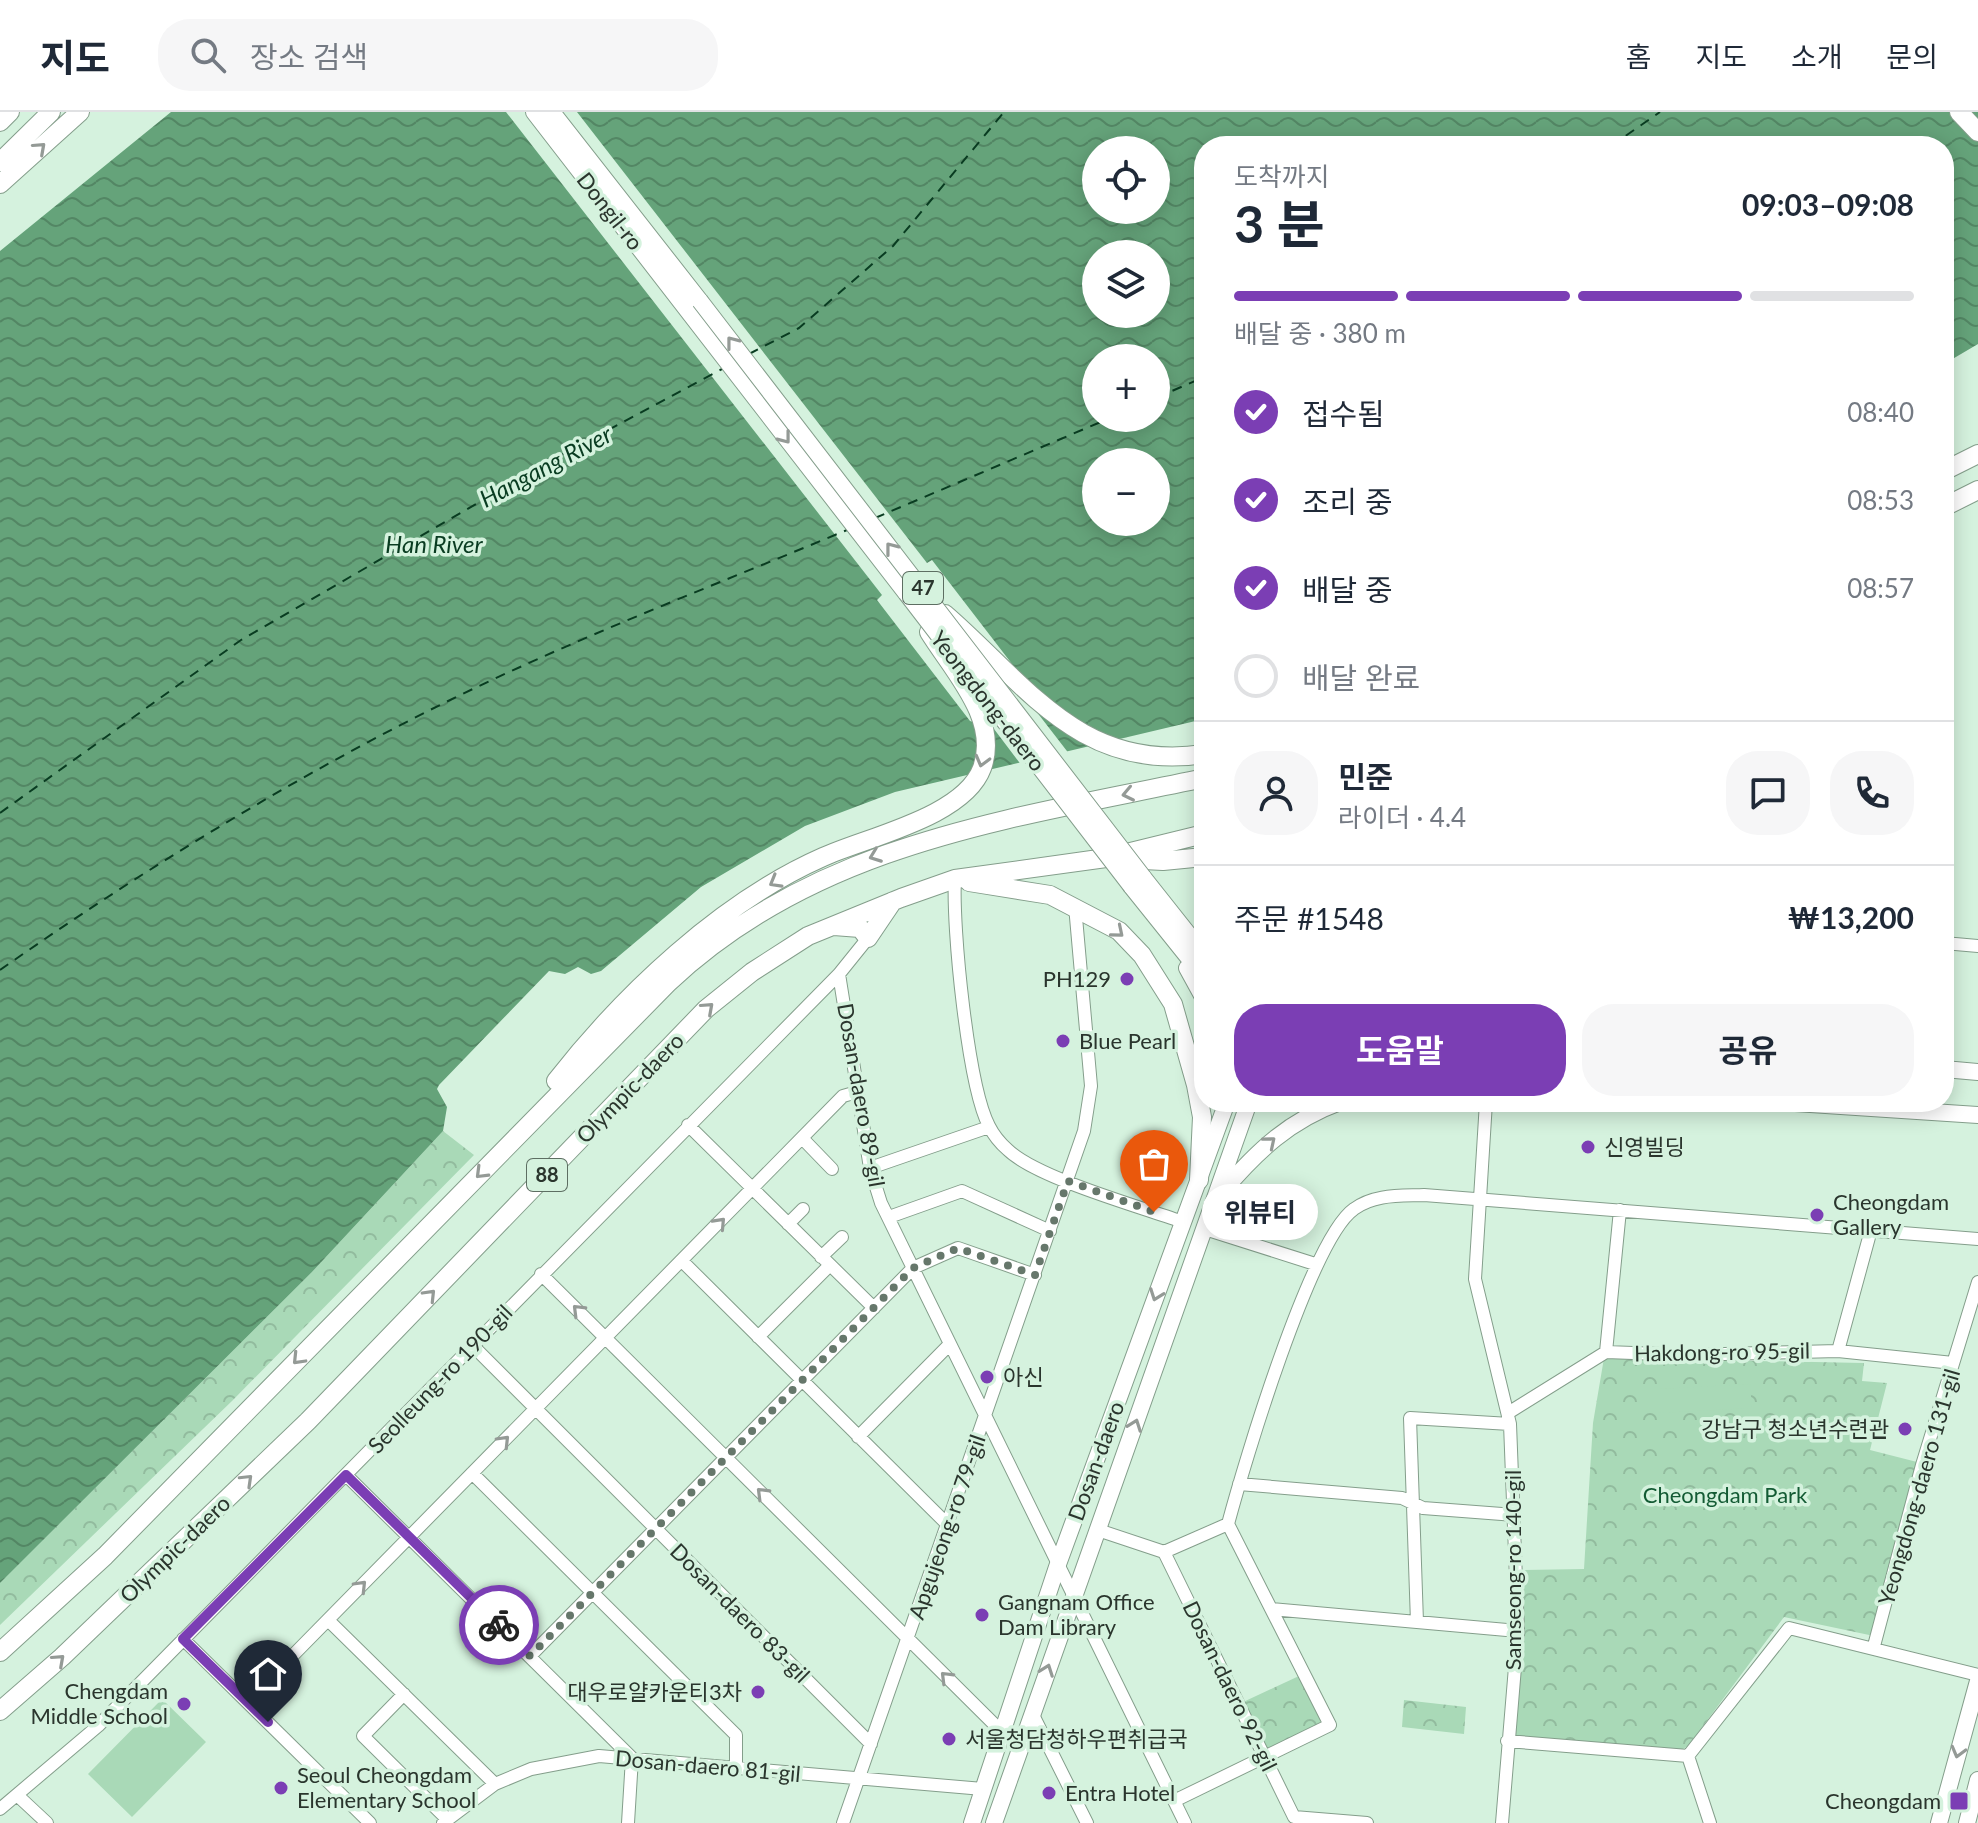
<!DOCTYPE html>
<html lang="ko">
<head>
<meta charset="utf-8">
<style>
	body { margin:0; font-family:Lato,"Noto Sans KR",sans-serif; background:#f6f6f7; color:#1f2937; height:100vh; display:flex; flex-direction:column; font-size:30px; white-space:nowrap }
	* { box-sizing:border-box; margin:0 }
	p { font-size:26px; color:#747a83 }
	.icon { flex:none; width:44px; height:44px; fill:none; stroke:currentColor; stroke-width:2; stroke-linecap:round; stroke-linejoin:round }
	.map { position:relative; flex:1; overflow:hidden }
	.side { position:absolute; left:1194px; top:24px; width:760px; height:976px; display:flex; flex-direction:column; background:#fff; border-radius:32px; box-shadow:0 4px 20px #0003 }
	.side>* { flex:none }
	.tools { position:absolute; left:1082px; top:24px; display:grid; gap:16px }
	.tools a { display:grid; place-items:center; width:88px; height:88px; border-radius:50%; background:#fff; box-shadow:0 4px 20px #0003; font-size:40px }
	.pin { position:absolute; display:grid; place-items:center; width:68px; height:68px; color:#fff; margin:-82px -34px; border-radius:50% 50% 50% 0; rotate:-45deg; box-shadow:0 0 8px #0007 }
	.pin .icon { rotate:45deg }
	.courier { position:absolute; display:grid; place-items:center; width:80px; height:80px; margin:-40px; border:6px solid #7b3eb4; border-radius:50%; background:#fff; color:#222; box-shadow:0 2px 10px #0007 }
	.bubble { position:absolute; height:56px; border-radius:28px; background:#fff; box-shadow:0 4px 20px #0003; font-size:26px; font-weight:700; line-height:56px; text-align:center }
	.headline em { font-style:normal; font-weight:700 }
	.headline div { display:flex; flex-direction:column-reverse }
	.headline { display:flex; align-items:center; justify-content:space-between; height:136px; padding:0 40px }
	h1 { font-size:52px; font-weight:700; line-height:60px }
	.bar { display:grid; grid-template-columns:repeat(4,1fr); gap:12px 8px; align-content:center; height:96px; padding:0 40px }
	.bar i { height:10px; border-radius:6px; background:#e0e1e3 }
	.bar .on { background:#7b3eb4 }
	.bar p { grid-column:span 4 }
	.line { display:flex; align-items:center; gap:20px; padding:0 40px; border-top:2px solid #e0e1e3 }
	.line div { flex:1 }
	.round { display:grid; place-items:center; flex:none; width:84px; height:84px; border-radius:32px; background:#f6f6f7 }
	ol { padding:0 40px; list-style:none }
	li { display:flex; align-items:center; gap:24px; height:88px }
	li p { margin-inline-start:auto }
	li .icon { padding:8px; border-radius:50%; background:#7b3eb4; color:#fff; stroke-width:4 }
	li:last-child { color:#747a83 }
	li i { width:44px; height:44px; border:4px solid #e0e1e3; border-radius:50% }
	.primary-button { display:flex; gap:16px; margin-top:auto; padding:16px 40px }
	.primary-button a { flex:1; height:92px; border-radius:32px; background:#7b3eb4; color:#fff; font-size:32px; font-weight:700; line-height:92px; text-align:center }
	.primary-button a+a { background:#f6f6f7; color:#1f2937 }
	header { display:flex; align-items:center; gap:48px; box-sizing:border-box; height:112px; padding:0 40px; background:#fff; border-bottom:2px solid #e0e1e3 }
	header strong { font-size:38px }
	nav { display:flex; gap:44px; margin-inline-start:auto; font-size:28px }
	.search { width:560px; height:72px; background:#f6f6f7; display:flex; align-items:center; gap:20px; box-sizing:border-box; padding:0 28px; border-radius:32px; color:#747a83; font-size:30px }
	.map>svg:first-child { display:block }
</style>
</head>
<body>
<header>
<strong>지도</strong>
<div class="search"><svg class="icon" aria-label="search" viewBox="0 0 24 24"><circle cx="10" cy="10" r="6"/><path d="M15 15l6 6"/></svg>장소 검색</div>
<nav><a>홈</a><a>지도</a><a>소개</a><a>문의</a></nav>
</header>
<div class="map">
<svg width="1978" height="1711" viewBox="0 0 1978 1711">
	<defs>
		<pattern id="park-crowns" width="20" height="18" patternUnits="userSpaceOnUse" patternTransform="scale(2)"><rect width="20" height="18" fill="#a9d9b7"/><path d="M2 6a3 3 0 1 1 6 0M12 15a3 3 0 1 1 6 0" fill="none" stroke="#92bb9e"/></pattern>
		<pattern id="water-waves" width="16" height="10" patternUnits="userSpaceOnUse" patternTransform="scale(2)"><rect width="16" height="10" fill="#65a37a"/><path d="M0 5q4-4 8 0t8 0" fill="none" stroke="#538664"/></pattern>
	</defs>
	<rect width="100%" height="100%" fill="#d5f2de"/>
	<path fill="url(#park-crowns)" d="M443 1019 474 1043 232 1289 0 1513V1471L312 1160Z
		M1604 1246 1864 1251 1862 1269 1887 1271 1870 1338 1921 1351 1874 1524 1784 1505 1688 1634 1676 1641 1517 1625 1514 1618 1522 1458 1584 1457 1593 1311Z
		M1299 1564 1321 1608 1319 1614 1269 1638 1262 1633 1241 1591Z
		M1404 1588 1466 1595 1464 1622 1402 1615Z"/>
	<path fill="#a9d9b7" d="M1750 1272 1752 1296 1659 1301V1277Z
		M162 1587 206 1630 132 1705 88 1662Z"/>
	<path fill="url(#water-waves)" fill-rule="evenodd" d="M171 0H1978V232L1944 252V34H1204V607L895 680 805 714 701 775 601 859 591 862 578 855 565 862 549 859 439 973 437 977 447 995 443 1019 312 1160 0 1471V139ZM1096 38H1156V98H1096ZM1096 142H1156V202H1096ZM1096 246H1156V306H1096ZM1096 350H1156V410H1096Z"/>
	<path fill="#d5f2de" d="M506 0H577L927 451 932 448 1029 574 1036 599 1070 643 1022 654 994 617 970 609 877 488 882 483Z"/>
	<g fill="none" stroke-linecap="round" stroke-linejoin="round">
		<path stroke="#093c21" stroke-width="2" stroke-dasharray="10 8" stroke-linecap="butt" d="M1611 34 1660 0
			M749 242 799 216 893 134 1004 0
			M1156 286 1204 265
			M875 406 1110 306
			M0 701 241 528 554 347 722 257
			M0 858C137 762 281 673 430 598 565 530 708 476 847 418"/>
		<g stroke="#849e8b" stroke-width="14">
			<path id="minor" d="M955 767C952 815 968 974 989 1014 993 1022 1001 1032 1008 1038 1037 1066 1141 1095 1183 1110
				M1944 831 1978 834
				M839 862 870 1056 881 1091 1185 1711
				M1486 990 1475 1167 1510 1312 1518 1519 1502 1711
				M688 1013 874 1196
				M802 1026 832 1057
				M870 1056 989 1015
				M889 1105 962 1079 1050 1119
				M788 1112 803 1097
				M1205 1117 1315 1152
				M821 1145 842 1125
				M683 1150 947 1412
				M541 1162 1002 1620
				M758 1225 830 1153
				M473 1234 871 1632
				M1838 1239 1871 1118
				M1606 1240 1620 1098
				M1508 1301 1606 1240 1688 1243 1838 1239 1953 1251
				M858 1325 950 1232
				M472 1361 736 1623V1656
				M346 1363 632 1646 628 1711
				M1239 1372 1402 1386 1423 1396 1515 1403
				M1098 1418 1164 1440 1294 1705 1367 1711
				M1164 1440 1228 1412C1244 1352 1311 1127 1354 1097 1374 1082 1400 1084 1424 1083L1978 1127
				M1271 1497 1518 1519
				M328 1508 495 1672
				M1417 1510 1410 1306 1510 1312
				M183 1527 370 1711
				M1874 1534 1922 1353 1978 1170
				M530 1544 913 1156 958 1136 1035 1163
				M404 1582 363 1624 447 1707
				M247 1590 843 984 857 980
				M1032 1601 1087 1711
				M1507 1629 1688 1644
				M1688 1644 1789 1516 1978 1563
				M1688 1644 1710 1711
				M17 1683 47 1711
				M1174 1689 1330 1613 1228 1412
				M0 1697 98 1614 168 1543 839 862 868 826
				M443 1711 495 1672 531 1657 599 1644 983 1677
				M843 1711 1084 1019 1091 974 1075 794"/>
		</g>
		<g stroke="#849e8b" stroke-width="18">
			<path id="major" d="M534 0 906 481
				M552 0 700 189
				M1143 765 1204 842
				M1131 774 1204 865
				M1187 856 1204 887
				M1944 957 1978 960
				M1780 990 1978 1003
				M1223 1079C1257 1039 1290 1008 1340 990
				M972 1711 1057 1455 1227 990
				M994 1711 1249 990
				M1939 1711 1978 1569
				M1967 1711 1978 1668"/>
		</g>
		<g stroke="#849e8b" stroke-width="20">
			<path id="highway" d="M1959 0 1978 20
				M0 10 10 0
				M0 50 51 0
				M0 72 80 0
				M1944 359 1978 342
				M1944 395 1978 378
				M945 502C1026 572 1081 661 1204 642
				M1125 747 1163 749 1204 745
				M969 770 1050 783 1119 819 1142 843 1173 892 1196 973 1202 1005 1199 1068
				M834 814 860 816 868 826 893 789
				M556 969C624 882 721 790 823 745 867 725 964 705 982 656 1000 607 953 559 929 520
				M0 1540 105 1444 668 871C817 730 1012 707 1204 666
				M0 1599 62 1545 308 1309 706 897 752 860 808 824 901 786 955 767 1106 746 1204 722"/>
		</g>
		<use href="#minor" stroke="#fff" stroke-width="12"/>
		<use href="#major" stroke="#fff" stroke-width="16"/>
		<use href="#highway" stroke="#fff" stroke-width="18"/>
		<g stroke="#849e8b" stroke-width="18" stroke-linecap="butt">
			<path id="major-bridge" d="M700 189 1143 765
				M906 481 1131 774"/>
		</g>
		<use href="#major-bridge" stroke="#fff" stroke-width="16"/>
	</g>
	<defs><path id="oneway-chevron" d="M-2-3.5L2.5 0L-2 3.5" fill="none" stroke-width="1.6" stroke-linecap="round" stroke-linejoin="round" transform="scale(2)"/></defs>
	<g stroke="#949a96">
		<use href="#oneway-chevron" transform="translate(40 36) rotate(-42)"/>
		<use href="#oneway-chevron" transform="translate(732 230) rotate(-128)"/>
		<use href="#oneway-chevron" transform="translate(785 326) rotate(52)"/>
		<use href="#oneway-chevron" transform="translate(891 436) rotate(-128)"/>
		<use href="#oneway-chevron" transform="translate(982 649) rotate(105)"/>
		<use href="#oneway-chevron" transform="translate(1128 682) rotate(168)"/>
		<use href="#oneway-chevron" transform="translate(875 744) rotate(159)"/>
		<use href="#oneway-chevron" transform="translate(775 770) rotate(150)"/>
		<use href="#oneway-chevron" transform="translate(1118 820) rotate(40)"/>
		<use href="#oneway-chevron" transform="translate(708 896) rotate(-42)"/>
		<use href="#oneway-chevron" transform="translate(1270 1030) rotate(-40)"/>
		<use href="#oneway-chevron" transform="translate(481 1061) rotate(135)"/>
		<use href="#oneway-chevron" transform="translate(720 1111) rotate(-47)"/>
		<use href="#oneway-chevron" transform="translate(430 1183) rotate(-46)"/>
		<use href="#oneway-chevron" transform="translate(1156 1183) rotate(110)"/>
		<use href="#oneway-chevron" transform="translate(578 1198) rotate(-135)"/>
		<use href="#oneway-chevron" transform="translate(298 1247) rotate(134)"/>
		<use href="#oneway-chevron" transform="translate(1135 1313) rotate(-70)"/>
		<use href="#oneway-chevron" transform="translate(504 1329) rotate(-46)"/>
		<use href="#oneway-chevron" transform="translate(247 1368) rotate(-44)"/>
		<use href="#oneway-chevron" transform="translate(762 1381) rotate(-135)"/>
		<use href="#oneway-chevron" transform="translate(361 1474) rotate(-46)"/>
		<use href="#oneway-chevron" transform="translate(59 1548) rotate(-42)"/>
		<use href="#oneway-chevron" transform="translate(1047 1558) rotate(-70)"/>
		<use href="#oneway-chevron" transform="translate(946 1565) rotate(-135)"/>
		<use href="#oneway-chevron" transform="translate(1958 1640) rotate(105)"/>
	</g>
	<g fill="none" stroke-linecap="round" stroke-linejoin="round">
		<path stroke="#66776b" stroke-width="8" stroke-dasharray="0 14.4" d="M499 1513 530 1544 913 1156 958 1136 1035 1163 1068 1069 1154 1100"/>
		<path stroke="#7b3eb4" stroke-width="10" d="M268 1610 183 1527 346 1363 499 1513"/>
	</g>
	<g fill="#7b3eb4" stroke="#d5f2de" stroke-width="3">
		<circle cx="1127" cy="867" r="8"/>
		<circle cx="1063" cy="929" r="8"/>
		<circle cx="1588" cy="1035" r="8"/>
		<circle cx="1817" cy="1103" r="8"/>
		<circle cx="987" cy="1265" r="8"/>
		<circle cx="1905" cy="1317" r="8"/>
		<circle cx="982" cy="1503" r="8"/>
		<circle cx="758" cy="1580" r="8"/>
		<circle cx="184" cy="1592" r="8"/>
		<circle cx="949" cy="1627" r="8"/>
		<circle cx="281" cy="1676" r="8"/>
		<circle cx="1049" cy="1681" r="8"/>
		<rect x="1949" y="1679" width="20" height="20" rx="4"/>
	</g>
	<g text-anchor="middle" stroke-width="7" stroke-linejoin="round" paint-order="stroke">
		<g fill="#d5f2de" stroke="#5d6e62" stroke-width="2">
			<rect x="903" y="460" width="40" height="32" rx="6"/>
			<rect x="527" y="1047" width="40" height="32" rx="6"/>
		</g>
		<g font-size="20" font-weight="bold" fill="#2a352d">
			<text x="923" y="483">47</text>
			<text x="547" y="1070">88</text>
		</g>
		<g font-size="22" fill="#2a352d" stroke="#d5f2de">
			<text transform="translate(610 99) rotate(52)" y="8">Dongil-ro</text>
			<text transform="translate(988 589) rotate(52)" y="8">Yeongdong-daero</text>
			<text transform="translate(630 976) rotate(-46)" y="8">Olympic-daero</text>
			<text transform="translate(861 983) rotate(80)" y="8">Dosan-daero 89-gil</text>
			<text transform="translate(1722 1240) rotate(-1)" y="8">Hakdong-ro 95-gil</text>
			<text transform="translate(440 1267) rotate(-46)" y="8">Seolleung-ro 190-gil</text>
			<text transform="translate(1096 1349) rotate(-70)" y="8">Dosan-daero</text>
			<text transform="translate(1919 1375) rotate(-74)" y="8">Yeongdong-daero 131-gil</text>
			<text transform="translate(947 1415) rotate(-71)" y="8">Apgujeong-ro 79-gil</text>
			<text transform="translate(175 1437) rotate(-44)" y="8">Olympic-daero</text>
			<text transform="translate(1513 1458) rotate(-90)" y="8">Samseong-ro 140-gil</text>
			<text transform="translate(740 1501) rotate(45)" y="8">Dosan-daero 83-gil</text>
			<text transform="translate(1230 1574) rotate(64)" y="8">Dosan-daero 92-gil</text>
			<text transform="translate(708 1654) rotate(5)" y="8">Dosan-daero 81-gil</text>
		</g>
		<g font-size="22" fill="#2a352d" stroke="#d5f2de" text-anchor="start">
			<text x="1111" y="875" text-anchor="end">PH129</text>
			<text x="1079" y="937">Blue Pearl</text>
			<text x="1604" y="1043">신영빌딩</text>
			<text x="1833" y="1098">Cheongdam<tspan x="1833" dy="25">Gallery</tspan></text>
			<text x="1003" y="1273">아신</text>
			<text x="1889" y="1325" text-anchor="end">강남구 청소년수련관</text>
			<text x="998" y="1498">Gangnam Office<tspan x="998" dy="25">Dam Library</tspan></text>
			<text x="168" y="1587" text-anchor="end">Chengdam<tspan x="168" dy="25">Middle School</tspan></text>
			<text x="742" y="1588" text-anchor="end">대우로얄카운티3차</text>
			<text x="965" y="1635">서울청담청하우편취급국</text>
			<text x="297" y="1671">Seoul Cheongdam<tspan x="297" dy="25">Elementary School</tspan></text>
			<text x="1065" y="1689">Entra Hotel</text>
			<text x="1941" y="1697" text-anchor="end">Cheongdam</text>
		</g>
		<g font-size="22" fill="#135b34" stroke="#d5f2de">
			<text x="1725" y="1391">Cheongdam Park</text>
		</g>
		<g font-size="24" font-style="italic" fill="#093c21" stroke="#d5f2de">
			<text transform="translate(546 355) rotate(-28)" y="8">Hangang River</text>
			<text x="434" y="441">Han River</text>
		</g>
	</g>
</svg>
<div class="tools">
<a><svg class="icon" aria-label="locate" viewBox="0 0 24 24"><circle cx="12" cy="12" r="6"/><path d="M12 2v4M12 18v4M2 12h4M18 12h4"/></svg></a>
<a><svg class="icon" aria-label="layers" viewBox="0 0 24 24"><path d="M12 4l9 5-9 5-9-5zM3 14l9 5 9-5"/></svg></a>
<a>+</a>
<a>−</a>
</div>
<div class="pin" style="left:1154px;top:1100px;background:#ea580c"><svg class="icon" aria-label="bag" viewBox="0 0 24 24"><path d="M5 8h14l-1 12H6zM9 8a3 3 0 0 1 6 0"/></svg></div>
<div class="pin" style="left:268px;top:1610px;background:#1f2937"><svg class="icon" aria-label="home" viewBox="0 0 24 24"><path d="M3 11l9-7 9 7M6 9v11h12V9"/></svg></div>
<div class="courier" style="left:499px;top:1513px"><svg class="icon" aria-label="bike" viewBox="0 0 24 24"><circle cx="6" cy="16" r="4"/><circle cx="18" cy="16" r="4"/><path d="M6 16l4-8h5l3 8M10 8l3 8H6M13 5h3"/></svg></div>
<div class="bubble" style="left:1202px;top:1072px;width:116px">위뷰티</div>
<section class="side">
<div class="headline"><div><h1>3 분</h1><p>도착까지</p></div><em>09:03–09:08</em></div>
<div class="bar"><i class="on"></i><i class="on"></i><i class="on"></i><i></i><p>배달 중 · 380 m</p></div>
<ol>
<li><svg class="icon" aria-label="check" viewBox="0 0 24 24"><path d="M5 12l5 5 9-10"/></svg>접수됨<p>08:40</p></li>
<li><svg class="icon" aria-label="check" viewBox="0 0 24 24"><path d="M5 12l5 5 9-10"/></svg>조리 중<p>08:53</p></li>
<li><svg class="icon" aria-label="check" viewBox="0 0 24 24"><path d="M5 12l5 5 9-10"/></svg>배달 중<p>08:57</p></li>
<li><i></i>배달 완료</li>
</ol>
<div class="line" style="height:144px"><a class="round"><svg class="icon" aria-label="person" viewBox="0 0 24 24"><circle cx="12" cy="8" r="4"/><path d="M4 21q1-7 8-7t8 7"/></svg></a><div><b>민준</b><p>라이더 · 4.4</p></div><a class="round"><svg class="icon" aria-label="chat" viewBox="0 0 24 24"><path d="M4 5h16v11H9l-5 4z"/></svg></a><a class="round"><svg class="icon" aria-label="phone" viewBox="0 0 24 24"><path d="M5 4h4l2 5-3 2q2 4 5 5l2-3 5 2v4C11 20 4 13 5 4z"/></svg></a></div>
<div class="line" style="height:104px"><div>주문 #1548</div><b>₩13,200</b></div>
<div class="primary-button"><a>도움말</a><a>공유</a></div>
</section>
</div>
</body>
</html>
